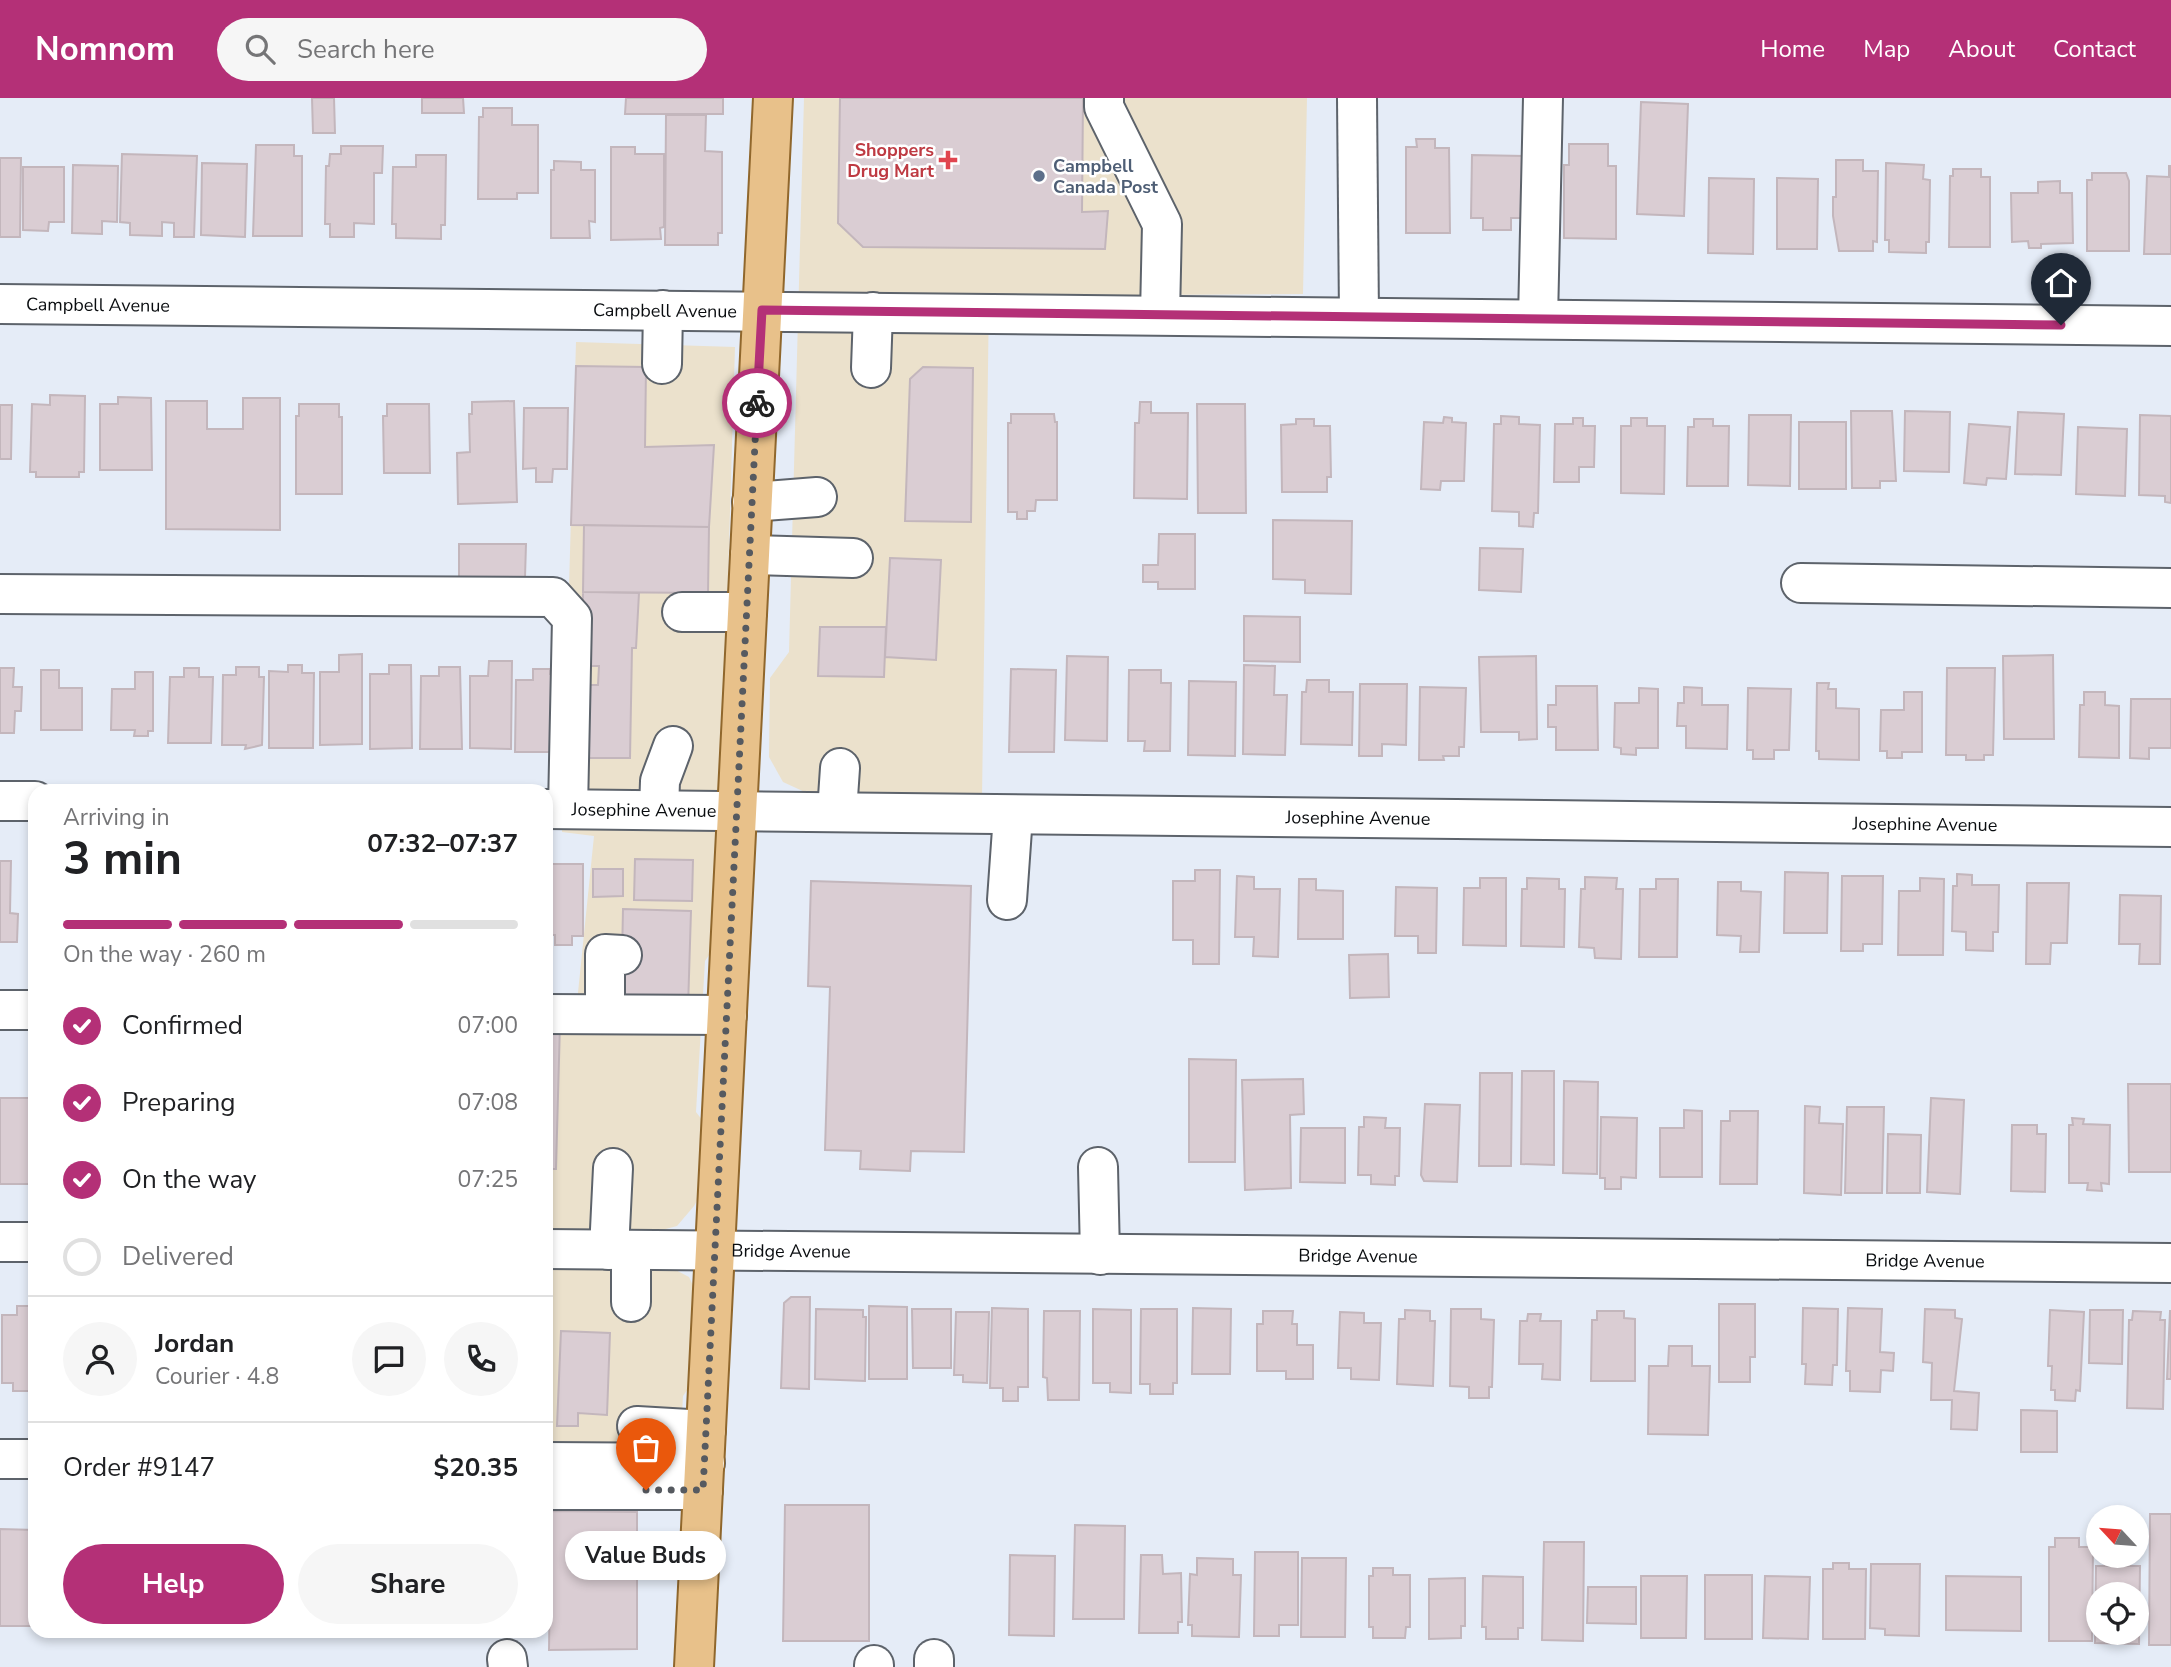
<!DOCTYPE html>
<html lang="en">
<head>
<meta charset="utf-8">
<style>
	body { margin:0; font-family:"Nunito Sans",sans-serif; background:#f6f6f6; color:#202124; height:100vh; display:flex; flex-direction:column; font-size:26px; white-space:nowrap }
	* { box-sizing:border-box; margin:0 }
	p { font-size:23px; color:#757577 }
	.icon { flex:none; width:38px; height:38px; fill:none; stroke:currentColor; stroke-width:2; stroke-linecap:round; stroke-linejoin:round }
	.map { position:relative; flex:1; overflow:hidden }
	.details { position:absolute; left:28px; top:686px; width:525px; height:854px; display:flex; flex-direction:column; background:#fff; border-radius:21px; box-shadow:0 4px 10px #0003 }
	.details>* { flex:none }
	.needle { width:46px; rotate:296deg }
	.buttons { position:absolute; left:2086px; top:1407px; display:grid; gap:14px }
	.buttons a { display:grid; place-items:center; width:63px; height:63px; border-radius:50%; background:#fff; box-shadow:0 4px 10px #0003; font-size:35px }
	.pin { position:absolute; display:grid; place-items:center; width:60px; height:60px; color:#fff; margin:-72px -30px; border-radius:50% 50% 50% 0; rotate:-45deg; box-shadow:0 0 7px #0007 }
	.pin .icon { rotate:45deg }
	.courier { position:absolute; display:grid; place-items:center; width:70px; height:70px; margin:-35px; border:5px solid #b43077; border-radius:50%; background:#fff; color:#222; box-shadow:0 2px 9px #0007 }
	.bubble { position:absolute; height:49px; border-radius:24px; background:#fff; box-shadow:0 4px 10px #0003; font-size:23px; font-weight:700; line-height:49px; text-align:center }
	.headline em { font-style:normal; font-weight:700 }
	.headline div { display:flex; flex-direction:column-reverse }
	.headline { display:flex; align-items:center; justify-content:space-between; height:119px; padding:0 35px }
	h1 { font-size:46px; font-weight:700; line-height:52px }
	.bar { display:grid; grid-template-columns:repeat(4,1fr); gap:10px 7px; align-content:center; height:84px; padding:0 35px }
	.bar i { height:9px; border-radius:5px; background:#e0e0e0 }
	.bar .selected { background:#b43077 }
	.bar p { grid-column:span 4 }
	.line { display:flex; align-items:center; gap:18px; padding:0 35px; border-top:2px solid #e0e0e0 }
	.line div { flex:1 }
	.round { display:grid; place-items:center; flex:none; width:74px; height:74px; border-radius:37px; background:#f6f6f6 }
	ol { padding:0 35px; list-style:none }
	li { display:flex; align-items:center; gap:21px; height:77px }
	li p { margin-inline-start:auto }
	li .icon { padding:7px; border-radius:50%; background:#b43077; color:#fff; stroke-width:4 }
	li:last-child { color:#757577 }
	li i { width:38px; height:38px; border:4px solid #e0e0e0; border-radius:50% }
	.action { display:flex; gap:14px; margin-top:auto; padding:14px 35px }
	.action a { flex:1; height:80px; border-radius:42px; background:#b43077; color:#fff; font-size:28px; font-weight:700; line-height:80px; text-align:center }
	.action a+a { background:#f6f6f6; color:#202124 }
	header { display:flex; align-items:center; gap:42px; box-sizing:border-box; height:98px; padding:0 35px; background:#b43077; color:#fff }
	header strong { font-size:33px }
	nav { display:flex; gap:38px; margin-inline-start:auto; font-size:24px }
	.search { width:490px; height:63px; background:#f6f6f6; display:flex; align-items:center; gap:18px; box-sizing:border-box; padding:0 24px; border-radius:38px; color:#757577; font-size:26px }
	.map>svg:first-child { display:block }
</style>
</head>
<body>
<header>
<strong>Nomnom</strong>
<div class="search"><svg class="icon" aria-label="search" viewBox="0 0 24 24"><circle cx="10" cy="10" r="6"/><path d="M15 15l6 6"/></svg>Search here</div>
<nav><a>Home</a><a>Map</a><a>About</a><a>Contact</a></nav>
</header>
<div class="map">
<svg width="2171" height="1569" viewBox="0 0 2171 1569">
	<rect width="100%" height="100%" fill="#e5ecf7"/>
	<path fill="#ebe1cc" d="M804 0H1307L1303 196 989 198 982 700 807 695 783 684 769 659 770 580 789 554Z
		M576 244 735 249 726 545 734 577 719 842 705 863 696 1014 709 1031 706 1086 694 1108 677 1128 647 1136 546 1137V925L575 924 594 738 562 734Z
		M546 1167 668 1168 689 1179 700 1202 697 1278 683 1298 679 1371 546 1368Z"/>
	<path fill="#dacdd3" stroke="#c3b6bc" stroke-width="2" fill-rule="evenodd" d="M312 0H334L335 35H313Z
		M422 0H463L464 15H422Z
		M626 0H723V16H625Z
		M840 0H1083L1082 114 1108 113 1105 151 863 149 838 125Z
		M1641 4 1688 6 1684 118 1637 116Z
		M483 10H512V27H538V95H517V101H478L479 19H483Z
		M666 17H706L705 53 722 54V135H718V147H665Z
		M1416 41H1435V50H1449L1450 135H1406V49H1417Z
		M1569 46H1608V68H1616V141L1564 140V67H1569Z
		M256 47H294V58H302V138H253Z
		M341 48H383L382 75H374V126L354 125V139H330V126H325L326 68H329L330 56H341Z
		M611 49H635V56H664V129L660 130 661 141 611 142Z
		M122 56 197 58 194 139H174V125L162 124V138L130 137V125L120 124Z
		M416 57H446L445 127H441V141L396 140V126H392L393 69H416Z
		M1472 57 1524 58 1522 120H1511V132H1483V120H1471Z
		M0 60H21L20 139H0Z
		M1836 62H1863V73H1878L1877 144 1873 143V153H1839L1833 118V99H1836Z
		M554 63 581 64V72H595V124L589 123 590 140H551V72H554Z
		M202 65 247 66 245 139 201 137Z
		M1886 65 1924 67 1923 81 1930 82 1929 144H1926V155L1889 154V142H1885Z
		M73 67 118 68 117 124 102 123V136L72 135Z
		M2169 68H2171V156H2144L2147 78 2169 79Z
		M23 69H64V124H49L48 133 23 132Z
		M1953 71H1981V79H1990V149H1949L1950 78H1953Z
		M2092 75H2126L2129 83V153H2087V82H2092Z
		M1709 80 1754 81 1753 156 1708 155Z
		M1777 80 1818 81 1817 151H1777Z
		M2060 83V95H2072L2073 145 2041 146V150H2029L2028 143 2012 144 2011 95H2038V84Z
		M576 268 646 269 645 349 714 347 709 429 571 427Z
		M923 269 973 270 971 424 905 423 910 281Z
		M50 297 85 298 84 374H79V379H36V374H30L32 306 50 307Z
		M118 299 151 300 152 372H100V306H118Z
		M243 300H280V432L166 431V303H207V331H243Z
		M514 303 517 404 458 406 457 355 470 354 469 316H472V304Z
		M1140 304H1151V315H1188L1187 401 1134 400 1135 325H1139Z
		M299 306H339V319H342V396H296V318H299Z
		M387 306H429L430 375H384L383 318H387Z
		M1197 306H1245L1246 415H1198Z
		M0 307H12L11 361H0Z
		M524 310H568L567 371H553L552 384H536V370L523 371Z
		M1851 313H1892L1896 383H1880V390H1852Z
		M1905 313 1950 314 1949 374 1904 373Z
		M2018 314 2064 316 2061 377 2015 376Z
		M1011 316H1054L1055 324H1057V402H1036L1035 413H1027V421H1017V414H1008V325H1011Z
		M1749 317H1791L1790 388 1748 387Z
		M2140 317 2171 318V405L2165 404V398L2139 397Z
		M1501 318 1519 319V326L1540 327 1538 415H1534L1533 429 1519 428V414L1492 413 1494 326H1501Z
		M1444 319 1452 320V324L1466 325 1464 383H1441L1440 392 1421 391 1424 324 1443 325Z
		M1573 320H1583V328H1595L1594 369H1579V384H1554L1555 326H1573Z
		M1631 320H1647V328H1665L1664 396 1621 395V328H1631Z
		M1296 321H1314V328H1330L1331 379H1327V394H1282L1281 327 1296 326Z
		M1694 321H1713V328H1729L1728 388H1687L1688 329H1694Z
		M1799 324H1846V391H1799Z
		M1969 326 2010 329 2006 381 1987 380 1986 387 1964 385Z
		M2078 329 2127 331 2125 398 2076 396Z
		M1273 422 1352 423 1351 496 1305 495V482L1273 481Z
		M584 427 709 429 708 495 583 494Z
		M1159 436H1195V491H1158V484H1143V467H1158Z
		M459 446H526L525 479H459Z
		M1480 450 1523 451 1521 494 1479 492Z
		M890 460 941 462 936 562 885 559Z
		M583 494 639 495 636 550H632L630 660H580L581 587H598L599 568H582Z
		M1244 518 1300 519V564L1244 563Z
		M820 529H886L884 579 818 578Z
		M362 556V646L320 647V574H339V557Z
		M2053 557 2054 641H2004L2003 558Z
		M1067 558 1108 559 1107 643 1065 642Z
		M1536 558 1537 641 1519 642V634H1481L1479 559Z
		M489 563H512L511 651 470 650V578H488Z
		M288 567H302V575H314L313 650H269V573L288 574Z
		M389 567H411L412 650 370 651V576H389Z
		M1244 567 1275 568 1274 597H1287L1285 657 1243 656Z
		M236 569H259V579H264L262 647 245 651 246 647H222L223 577H236Z
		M439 569H460L462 651H420L421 578H439Z
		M0 570H14L13 589H22L21 613H15L14 635H0Z
		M184 570H199V579H213L211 645H168L170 579H184Z
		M1947 570H1995L1993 657H1984V662H1966V657H1946Z
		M533 571H550V576H558L559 654H515L516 582H533Z
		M1011 571 1056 572 1054 654H1009Z
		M41 572H59V590H82V632H41Z
		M1129 572H1161V585H1171L1170 653H1144L1145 643H1128Z
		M135 574H153V633H148V638H134L135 632H111L112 591H135Z
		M1307 582H1329V594H1353L1352 647 1301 646 1302 594H1306Z
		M1189 583 1236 584 1235 658 1188 657Z
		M1817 585H1829L1828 591H1836V610L1859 611V662L1819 661V653H1816Z
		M1360 586H1407L1406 647 1382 646V658H1359Z
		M1556 588H1597L1598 652H1556V629H1548V607H1556Z
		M1420 589 1466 590 1464 649H1459V658H1443L1444 662H1419Z
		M1684 589 1702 590V607H1728L1727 651 1686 650V628H1677L1678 605H1684Z
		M1639 590 1658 591V650H1636V657L1621 656V650L1614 649 1615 605H1639Z
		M1748 590 1791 591 1789 652H1774V661H1753V652H1747Z
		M1904 594H1922V654H1902V660H1887V653H1880L1881 612H1904Z
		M2084 594H2105V607L2119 608V660L2079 659 2080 607H2084Z
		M2131 601H2171V650H2149V661L2130 660Z
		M635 761 693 762 692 803 634 802Z
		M0 763H11L10 815 18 816 17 844H0Z
		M546 766H583V838H572V847H555V837H546Z
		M593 771H623V798L593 799Z
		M1195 772H1220L1219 866H1193V842H1173V783H1195Z
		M1785 774 1828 775 1827 835H1784Z
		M1957 776 1972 777V787H1999L1998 834H1993V853L1966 852V834L1952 833 1953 788H1957Z
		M1237 778 1254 779V791H1280L1278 859 1253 858 1254 839H1235Z
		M1842 778H1883L1882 846H1863V853H1841Z
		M1585 779 1617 780 1616 791H1623L1621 861 1595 860 1594 850 1579 849 1581 791H1585Z
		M1480 780H1506V848L1463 847 1464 790H1480Z
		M1527 780 1559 781V791H1565L1564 849 1521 848 1522 791H1527Z
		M1920 780 1944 781 1943 857H1898L1899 793H1920Z
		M1299 781H1316V792L1343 793V841H1298Z
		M1656 781H1678L1677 859H1639L1640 791H1656Z
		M811 783 971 788 964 1054 911 1053 910 1073 860 1071 861 1053 825 1052 830 889 808 888Z
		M1718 784H1741V793L1761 794 1759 854H1740L1741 838 1717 837Z
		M2027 785H2069L2067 845H2051L2050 866H2026Z
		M1396 789 1437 790 1436 855H1418V838H1395Z
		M2120 797 2161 798 2160 866H2139L2140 846H2119Z
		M623 811 691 813 688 910 621 908Z
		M1388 856 1389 899 1350 900 1349 857Z
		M546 925H560L556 1071H546Z
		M1189 961 1236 962 1235 1064H1189Z
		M1522 973H1554V1067L1521 1066Z
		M1480 975H1512L1511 1068H1479Z
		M1303 981 1304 1016 1290 1017 1291 1090 1245 1092 1242 982Z
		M1564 983 1598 984 1597 1076 1563 1075Z
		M2128 986H2171V1074H2129Z
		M0 1000H34L33 1086H0Z
		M1931 1000 1964 1002 1960 1096 1927 1094Z
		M1425 1006 1460 1007 1457 1084 1424 1083 1421 1077Z
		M1805 1008 1820 1009 1819 1025 1843 1026 1841 1097 1804 1095Z
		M1847 1009H1884L1882 1095H1845Z
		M1684 1012 1702 1013V1079H1660V1030H1684Z
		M1730 1013H1758L1757 1086H1720L1721 1023H1730Z
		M1364 1019 1386 1020 1385 1030H1400L1399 1078H1395V1087L1371 1086V1077H1358L1359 1029H1364Z
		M1601 1019 1637 1020 1636 1080 1621 1079V1091H1605V1080H1600Z
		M2072 1020 2084 1021 2083 1026 2110 1027 2109 1086 2101 1085 2102 1093 2087 1092 2088 1085H2069V1027H2073Z
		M2012 1027H2037V1036H2046L2045 1094 2011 1093Z
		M1301 1030H1345V1085L1300 1084Z
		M1888 1036 1921 1037 1920 1095H1887Z
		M791 1199H810L809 1291 781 1290 784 1205Z
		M1719 1206H1755V1259H1750V1284H1719Z
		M17 1208H35L34 1293H13V1285H2V1217H17Z
		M869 1208 907 1209V1281H869Z
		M992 1210 1028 1211V1289H1018V1303H1003V1290H990Z
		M1193 1210 1231 1211 1230 1276H1192Z
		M1803 1210 1838 1211 1837 1267H1833L1832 1287 1805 1286 1806 1266H1802Z
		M1848 1210 1882 1211 1880 1254 1894 1255 1893 1273 1881 1272 1880 1294 1850 1293V1273H1846Z
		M816 1211 863 1212V1219H866L865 1283 815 1281Z
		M912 1211H951V1270H913Z
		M1093 1211 1131 1212V1295L1110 1294V1285H1093Z
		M1141 1211H1177V1285H1173V1296H1150V1286H1140Z
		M1451 1211H1481V1221L1494 1222 1492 1289H1489V1300H1469V1289L1450 1288Z
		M1925 1211 1955 1212V1220L1962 1221 1954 1293 1979 1295 1977 1332 1951 1331 1952 1302H1931L1932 1265 1923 1264Z
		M1405 1212 1430 1213V1223H1435L1433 1288 1397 1286 1399 1221H1405Z
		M2050 1212 2084 1214 2080 1293 2076 1292 2075 1303 2055 1302V1292H2051L2052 1268H2048Z
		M2090 1212H2123L2122 1266 2089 1265Z
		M1044 1213H1080L1079 1302H1048L1047 1280 1043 1279Z
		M1263 1213H1293L1292 1226H1297V1247H1313V1281H1286V1273H1257V1226H1263Z
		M1597 1213H1624V1220L1635 1221V1283H1591L1592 1222H1597Z
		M2133 1213 2161 1214 2160 1222H2165L2163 1311 2127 1310 2129 1222H2132Z
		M2170 1213H2171V1281H2167Z
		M956 1214H989L987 1285 963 1284V1277H954Z
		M1340 1214 1364 1215V1225H1381L1379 1282 1351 1281V1270H1338Z
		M1528 1216H1541L1540 1223H1561L1560 1282 1542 1281 1543 1266H1519L1520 1223H1527Z
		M561 1233 610 1235 607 1317 578 1315V1328H557Z
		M1669 1248H1692V1268H1710L1708 1337 1648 1336 1649 1268H1668Z
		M2021 1312 2057 1313V1354H2021Z
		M785 1407H869V1543H783Z
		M551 1413 637 1414V1551L549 1552Z
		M2150 1416H2171V1547H2149Z
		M1075 1427 1125 1428 1124 1521H1073Z
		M0 1431 35 1432 34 1528H0Z
		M2055 1440H2079V1449H2093L2092 1543H2049V1449H2055Z
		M1544 1444H1584L1583 1543 1542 1542Z
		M1255 1454H1298V1527H1279V1538H1254Z
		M1010 1457 1055 1458 1054 1538 1009 1537Z
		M1141 1457H1162L1163 1476 1181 1475 1182 1524H1178V1535H1139Z
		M1197 1460 1233 1461V1477H1241L1239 1539 1192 1538V1527H1188L1190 1476 1197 1477Z
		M1302 1460H1346L1345 1539H1301Z
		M1833 1465H1849V1471H1866L1865 1541H1823V1471H1833Z
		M1871 1466H1920L1919 1538 1885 1537V1531L1870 1530Z
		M2096 1468H2140L2139 1546 2095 1545ZM2098 1496H2137V1535H2098Z
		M1373 1470H1393V1477H1410V1529H1406L1405 1540H1373V1529H1369V1478H1373Z
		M1705 1477H1752V1541H1705Z
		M1483 1478 1523 1479V1530H1518V1541H1486V1529H1482Z
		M1641 1478H1687L1686 1540H1641Z
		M1765 1478 1810 1479 1808 1541 1763 1540Z
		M1946 1478 2021 1479V1533L1946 1532Z
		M1465 1480V1528H1461V1540L1429 1541V1481Z
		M1588 1489H1636V1526L1587 1525Z"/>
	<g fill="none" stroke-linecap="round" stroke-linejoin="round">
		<g stroke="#5d636b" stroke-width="42">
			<g id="minor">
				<path d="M1104 0V9L1162 126 1160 217"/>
				<path d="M1357 0 1359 219"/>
				<path id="s1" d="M0 206 2171 228"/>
				<path d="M1538 221 1543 0"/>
				<path d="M662 266 663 212"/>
				<path d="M871 270 873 214"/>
				<path d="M752 404 817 399"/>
				<path d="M750 457 853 460"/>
				<path d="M1801 485 2171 490"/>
				<path d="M0 496 553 499 572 520 568 711"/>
				<path d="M682 514H747"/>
				<path d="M0 703H35"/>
				<path id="s2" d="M546 711 2171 729"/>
				<path d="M659 712 660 683 673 648"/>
				<path d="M837 714 840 670"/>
				<path d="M1007 802 1013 717"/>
				<path d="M0 912H35"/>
				<path d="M546 916 727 917"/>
				<path d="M605 916V856L622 857"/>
				<path d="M1098 1069 1100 1157"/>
				<path d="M0 1144H35"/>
				<path id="s3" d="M546 1151 2171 1165"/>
				<path d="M609 1152 613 1070"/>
				<path d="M631 1204V1152"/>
				<path d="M637 1328 706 1332"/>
				<path d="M0 1361H35"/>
				<path d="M546 1364 705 1365"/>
				<path d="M551 1392H703"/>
				<path d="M507 1561 508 1569"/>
				<path d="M874 1569V1567"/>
				<path d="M934 1569V1561"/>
			</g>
		</g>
		<g stroke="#90672c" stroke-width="42">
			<path id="major" d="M694 1569 773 0"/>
		</g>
		<use href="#minor" stroke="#fff" stroke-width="38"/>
		<use href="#major" stroke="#e8c18a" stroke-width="38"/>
	</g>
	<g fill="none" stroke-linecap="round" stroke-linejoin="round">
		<path stroke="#565a60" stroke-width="7" stroke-dasharray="0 12.6" d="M646 1392H703L757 305"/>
		<path stroke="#b43077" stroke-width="9" d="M757 305 762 212 2061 227"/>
	</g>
	<path fill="#e0444e" stroke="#fff" stroke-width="2.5" d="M944.5 51.5h7v7h7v7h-7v7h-7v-7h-7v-7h7z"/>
	<circle fill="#5c6f8a" stroke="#fff" stroke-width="2.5" cx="1039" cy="78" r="7"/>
	<g text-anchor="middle" stroke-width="5" stroke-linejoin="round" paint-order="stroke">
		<g font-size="18" font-weight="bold" fill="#be3a42" stroke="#fff" text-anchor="end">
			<text x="934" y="58">Shoppers<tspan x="934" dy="21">Drug Mart</tspan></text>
		</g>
		<g font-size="18" font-weight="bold" fill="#4e5e75" stroke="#fff" text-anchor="start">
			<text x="1053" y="74">Campbell<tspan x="1053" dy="21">Canada Post</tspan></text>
		</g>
		<g font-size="18" fill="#090c0f" stroke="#fff">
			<text dy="6" stroke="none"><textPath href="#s1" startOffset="98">Campbell Avenue</textPath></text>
			<text dy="6" stroke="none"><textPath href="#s1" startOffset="665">Campbell Avenue</textPath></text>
			<text dy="6" stroke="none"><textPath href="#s2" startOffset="98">Josephine Avenue</textPath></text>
			<text dy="6" stroke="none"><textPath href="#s2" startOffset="812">Josephine Avenue</textPath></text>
			<text dy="6" stroke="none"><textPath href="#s2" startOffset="1379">Josephine Avenue</textPath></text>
			<text dy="6" stroke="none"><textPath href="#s3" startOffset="245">Bridge Avenue</textPath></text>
			<text dy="6" stroke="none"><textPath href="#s3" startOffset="812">Bridge Avenue</textPath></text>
			<text dy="6" stroke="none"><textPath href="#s3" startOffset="1379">Bridge Avenue</textPath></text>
		</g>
	</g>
</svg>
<div class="buttons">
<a><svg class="needle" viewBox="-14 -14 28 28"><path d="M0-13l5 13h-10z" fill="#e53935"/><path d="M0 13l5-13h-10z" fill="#757577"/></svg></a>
<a><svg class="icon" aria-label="locate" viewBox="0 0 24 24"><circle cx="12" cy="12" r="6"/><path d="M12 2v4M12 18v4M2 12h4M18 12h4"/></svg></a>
</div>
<div class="pin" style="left:646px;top:1392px;background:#ea580c"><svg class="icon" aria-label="bag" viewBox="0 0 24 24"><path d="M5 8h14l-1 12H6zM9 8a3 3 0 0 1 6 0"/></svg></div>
<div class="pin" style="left:2061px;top:227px;background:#1f2937"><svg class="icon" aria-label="home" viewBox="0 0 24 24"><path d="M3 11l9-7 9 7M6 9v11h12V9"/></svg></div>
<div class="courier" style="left:757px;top:305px"><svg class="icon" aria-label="bike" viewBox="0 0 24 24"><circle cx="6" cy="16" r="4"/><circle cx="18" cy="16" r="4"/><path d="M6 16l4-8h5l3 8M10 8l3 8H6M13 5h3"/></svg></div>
<div class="bubble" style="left:565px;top:1433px;width:161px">Value Buds</div>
<section class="details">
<div class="headline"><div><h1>3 min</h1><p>Arriving in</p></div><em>07:32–07:37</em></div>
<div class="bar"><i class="selected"></i><i class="selected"></i><i class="selected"></i><i></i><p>On the way · 260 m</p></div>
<ol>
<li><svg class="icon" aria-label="check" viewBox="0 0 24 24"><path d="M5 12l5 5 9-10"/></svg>Confirmed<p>07:00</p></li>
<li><svg class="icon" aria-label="check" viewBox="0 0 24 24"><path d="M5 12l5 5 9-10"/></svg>Preparing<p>07:08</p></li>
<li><svg class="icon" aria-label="check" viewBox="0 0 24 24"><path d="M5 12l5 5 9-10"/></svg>On the way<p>07:25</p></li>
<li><i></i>Delivered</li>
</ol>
<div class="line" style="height:126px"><a class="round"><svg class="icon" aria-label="person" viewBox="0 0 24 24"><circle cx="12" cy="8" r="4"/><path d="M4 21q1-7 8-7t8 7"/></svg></a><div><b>Jordan</b><p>Courier · 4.8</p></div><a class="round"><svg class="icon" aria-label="chat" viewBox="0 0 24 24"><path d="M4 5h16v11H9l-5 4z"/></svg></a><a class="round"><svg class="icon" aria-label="phone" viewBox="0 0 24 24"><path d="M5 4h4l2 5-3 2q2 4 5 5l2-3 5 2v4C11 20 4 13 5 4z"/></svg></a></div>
<div class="line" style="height:91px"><div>Order #9147</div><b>$20.35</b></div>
<div class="action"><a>Help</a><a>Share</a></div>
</section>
</div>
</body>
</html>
